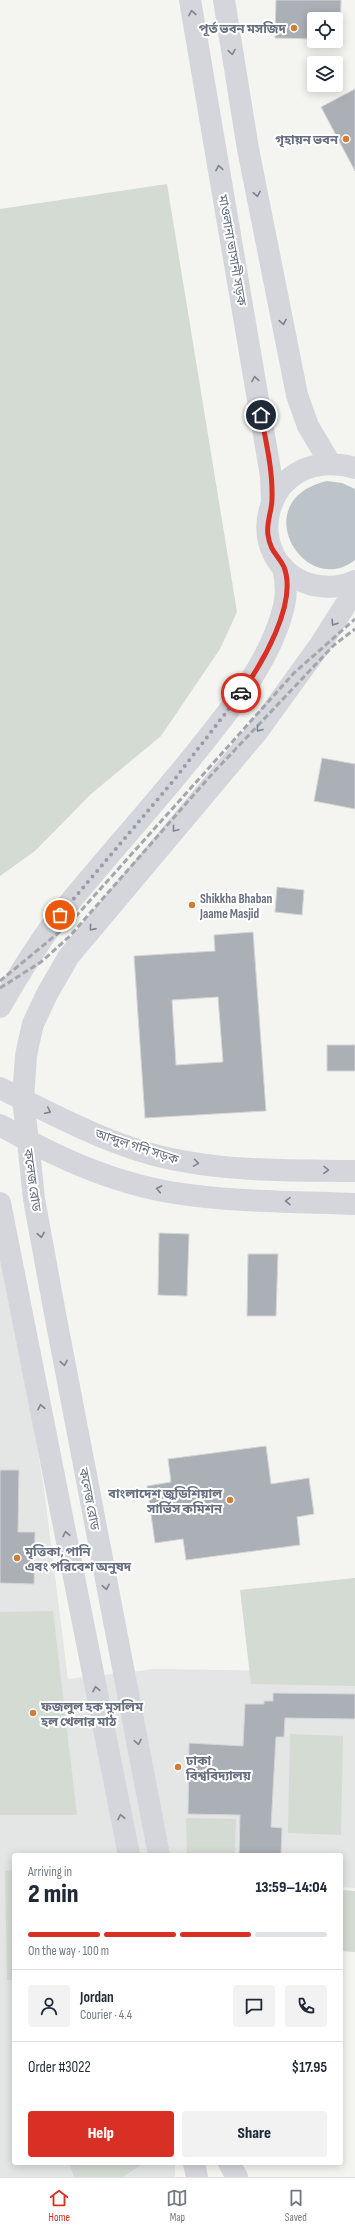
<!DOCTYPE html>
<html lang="en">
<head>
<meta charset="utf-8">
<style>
	body { margin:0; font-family:"Sofia Sans Condensed","Noto Sans Bengali",sans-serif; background:#f2f2f3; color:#1f2937; height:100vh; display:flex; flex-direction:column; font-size:15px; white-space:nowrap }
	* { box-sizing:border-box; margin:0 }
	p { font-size:13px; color:#747a83 }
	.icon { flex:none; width:22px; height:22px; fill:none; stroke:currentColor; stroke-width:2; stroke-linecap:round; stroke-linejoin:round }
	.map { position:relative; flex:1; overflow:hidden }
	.side { position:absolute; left:12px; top:1853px; width:331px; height:312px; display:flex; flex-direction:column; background:#fff; border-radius:4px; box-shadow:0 2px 10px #0003 }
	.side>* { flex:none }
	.tools { position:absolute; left:307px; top:12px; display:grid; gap:8px }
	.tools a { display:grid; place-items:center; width:36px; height:36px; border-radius:4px; background:#fff; box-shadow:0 2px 10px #0003; font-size:20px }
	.pin { position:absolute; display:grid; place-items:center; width:34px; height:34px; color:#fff; margin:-17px; border:2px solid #fff; border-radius:50%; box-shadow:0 1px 4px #0007 }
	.courier { position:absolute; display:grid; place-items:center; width:40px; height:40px; margin:-20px; border:3px solid #d93025; border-radius:50%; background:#fff; color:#222; box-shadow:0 1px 5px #0007 }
	.summary em { font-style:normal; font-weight:800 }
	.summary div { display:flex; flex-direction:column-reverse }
	.summary { display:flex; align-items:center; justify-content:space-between; height:68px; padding:0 16px }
	h1 { font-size:26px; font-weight:800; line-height:30px }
	.bar { display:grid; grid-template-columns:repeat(4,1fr); gap:6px 4px; align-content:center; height:48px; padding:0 16px }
	.bar i { height:5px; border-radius:3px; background:#e0e1e3 }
	.bar .current { background:#d93025 }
	.bar p { grid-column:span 4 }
	.line { display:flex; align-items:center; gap:10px; padding:0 16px; border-top:1px solid #e0e1e3 }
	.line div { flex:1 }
	.round { display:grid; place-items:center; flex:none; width:42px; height:42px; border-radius:4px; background:#f2f2f3 }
	.primary-button { display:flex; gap:8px; margin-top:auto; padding:8px 16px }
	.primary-button a { flex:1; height:46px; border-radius:4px; background:#d93025; color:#fff; font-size:16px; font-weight:800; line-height:46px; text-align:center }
	.primary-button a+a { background:#f2f2f3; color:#1f2937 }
	.tabs { display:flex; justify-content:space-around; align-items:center; height:56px; border-top:1px solid #e0e1e3; background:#fff; font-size:11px; color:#747a83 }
	.tabs a { display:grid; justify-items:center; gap:2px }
	.tabs .current { color:#d93025 }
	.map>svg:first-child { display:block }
</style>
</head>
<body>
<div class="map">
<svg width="355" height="2177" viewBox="0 0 355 2177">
	<rect width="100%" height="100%" fill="#f4f4f1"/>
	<path fill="#e4e5e5" d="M0 1246 10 1289 44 1489 68 1679 155 1669 355 1672V1888L341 1887V1855H14V2163H175V2177H0Z"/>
	<path fill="#d4dbd3" d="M167 184 237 612 220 649 161 736 91 794 35 851 0 876V209Z
		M355 1578V1686L251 1684 240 1590Z
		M53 1611 77 1815H0V1612Z
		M290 1734 343 1736 341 1835 288 1833Z
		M186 1818 236 1819 235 1855H187Z
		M14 1870V1980H7L5 1871Z
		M341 1890 355 1891V1952L341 1951Z
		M69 2163H144L123 2177H74Z"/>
	<path fill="#bcc3c9" d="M327 481 342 483 355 489V560C304 600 245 500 327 481Z"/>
	<path fill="#abafb6" stroke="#d5d6d4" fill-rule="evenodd" d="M276 0H341L340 40H336V19H314V39L275 38Z
		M355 89V171L321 107Z
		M322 758 355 764V809L314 801Z
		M277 887 304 890 302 915 275 912Z
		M253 932 266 1111 145 1118 134 956 215 951 214 935ZM218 997 223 1062 176 1065 172 1000Z
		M327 1045H355V1071H327Z
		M159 1233 189 1234 187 1296 158 1295Z
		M248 1254H278L276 1316H247Z
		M266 1446 271 1484 309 1478 314 1514 297 1517 300 1545 186 1560 183 1539 155 1543 147 1486 171 1482 168 1459Z
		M0 1470H19L18 1532H35L34 1584 0 1583Z
		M273 1693 355 1694V1719L285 1718 284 1737H276L271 1827 282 1828 281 1855H239L240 1815 188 1814 189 1743 243 1746 245 1704H264V1701H273Z"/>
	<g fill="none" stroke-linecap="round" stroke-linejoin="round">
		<path stroke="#d4d6db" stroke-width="22" d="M0 1007C19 974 38 943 61 913 107 856 156 803 201 746 235 703 271 660 284 606 287 593 286 580 283 567
			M0 1088C58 1117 118 1150 182 1161 239 1172 298 1170 355 1171
			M0 1125C59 1159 121 1187 189 1195 244 1202 300 1202 355 1204
			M0 1203 129 1855
			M159 1855 56 1319 34 1199 28 1141 23 1099 26 1056 29 1041 33 1024 47 994 69 956 257 732 320 645 355 590
			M194 2163 197 2177
			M229 2163 237 2177"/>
		<path stroke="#d4d6db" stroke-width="22" d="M190 0 271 476 272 501
			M224 0 248 149 297 395 308 426 330 463
			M355 468C261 442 236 565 313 585 327 588 342 587 355 581"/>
		<path stroke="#a3a6ac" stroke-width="3" stroke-dasharray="6 3" stroke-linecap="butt" d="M0 981 68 925 294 673 355 619
			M0 988 41 962 70 936 213 773 334 645 355 629"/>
	</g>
	<defs><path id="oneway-chevron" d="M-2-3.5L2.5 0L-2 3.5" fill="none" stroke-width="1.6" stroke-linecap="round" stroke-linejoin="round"/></defs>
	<g stroke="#7c8391">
		<use href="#oneway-chevron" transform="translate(192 13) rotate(-100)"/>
		<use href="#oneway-chevron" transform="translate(232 52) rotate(81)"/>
		<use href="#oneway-chevron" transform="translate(219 168) rotate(-100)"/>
		<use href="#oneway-chevron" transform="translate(257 194) rotate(79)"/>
		<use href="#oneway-chevron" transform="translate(283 322) rotate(79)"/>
		<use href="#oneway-chevron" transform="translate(255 379) rotate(-100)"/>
		<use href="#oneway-chevron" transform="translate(334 623) rotate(123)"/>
		<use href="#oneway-chevron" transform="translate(259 729) rotate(127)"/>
		<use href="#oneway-chevron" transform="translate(175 829) rotate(130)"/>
		<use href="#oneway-chevron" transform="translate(92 928) rotate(129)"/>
		<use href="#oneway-chevron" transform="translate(48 1111) rotate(26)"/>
		<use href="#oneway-chevron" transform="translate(196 1163) rotate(9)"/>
		<use href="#oneway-chevron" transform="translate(326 1170) rotate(2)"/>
		<use href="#oneway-chevron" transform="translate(159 1189) rotate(-169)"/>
		<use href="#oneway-chevron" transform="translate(288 1201) rotate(-179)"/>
		<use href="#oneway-chevron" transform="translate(41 1235) rotate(80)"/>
		<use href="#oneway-chevron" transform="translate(64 1363) rotate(79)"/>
		<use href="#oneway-chevron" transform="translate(41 1407) rotate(-101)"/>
		<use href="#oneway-chevron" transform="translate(66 1534) rotate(-101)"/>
		<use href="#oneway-chevron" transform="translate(106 1587) rotate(79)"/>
		<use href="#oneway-chevron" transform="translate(96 1689) rotate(-101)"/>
		<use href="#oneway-chevron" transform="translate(138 1742) rotate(79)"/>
		<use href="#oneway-chevron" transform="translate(121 1817) rotate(-101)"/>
	</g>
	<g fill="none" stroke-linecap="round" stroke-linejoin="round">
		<path stroke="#989da7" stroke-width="4" stroke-dasharray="0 7.2" d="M60 915 174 780 241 693"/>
		<path stroke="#d93025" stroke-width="5" d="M241 693C262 664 298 603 284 567 278 555 270 551 268 535 266 522 272 511 272 499 273 471 266 442 261 415"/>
	</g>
	<g fill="#d17d34" stroke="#fff" stroke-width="1.5">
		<circle cx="294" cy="28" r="4"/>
		<circle cx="346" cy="139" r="4"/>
		<circle cx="192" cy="905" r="4"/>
		<circle cx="230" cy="1500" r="4"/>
		<circle cx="17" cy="1558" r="4"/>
		<circle cx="33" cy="1713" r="4"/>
		<circle cx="178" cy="1767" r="4"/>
	</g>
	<g text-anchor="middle" stroke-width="4" stroke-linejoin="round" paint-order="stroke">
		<g font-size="13" font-weight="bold" fill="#666e7f" stroke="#fff" text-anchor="start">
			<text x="286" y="33" text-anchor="end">পূর্ত ভবন মসজিদ</text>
			<text x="338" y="144" text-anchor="end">গৃহায়ন ভবন</text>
			<text x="200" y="903">Shikkha Bhaban<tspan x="200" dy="15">Jaame Masjid</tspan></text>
			<text x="222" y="1498" text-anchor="end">বাংলাদেশ জুডিশিয়াল<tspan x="222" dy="15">সার্ভিস কমিশন</tspan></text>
			<text x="25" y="1556">মৃত্তিকা, পানি<tspan x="25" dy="15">এবং পরিবেশ অনুষদ</tspan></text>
			<text x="41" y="1711">ফজলুল হক মুসলিম<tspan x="41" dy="15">হল খেলার মাঠ</tspan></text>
			<text x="186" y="1765">ঢাকা<tspan x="186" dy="15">বিশ্ববিদ্যালয়</tspan></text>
		</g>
		<g font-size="13" fill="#666e7f" stroke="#fff">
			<text transform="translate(233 250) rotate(80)" y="5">মাওলানা ভাসানী সড়ক</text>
			<text transform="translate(137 1146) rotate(18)" y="5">আব্দুল গনি সড়ক</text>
			<text transform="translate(33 1180) rotate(82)" y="5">কলেজ রোড</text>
			<text transform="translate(90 1499) rotate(79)" y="5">কলেজ রোড</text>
		</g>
	</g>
</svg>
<div class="tools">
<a><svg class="icon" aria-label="locate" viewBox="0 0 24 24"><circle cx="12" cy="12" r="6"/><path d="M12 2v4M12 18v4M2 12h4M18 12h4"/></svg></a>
<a><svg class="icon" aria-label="layers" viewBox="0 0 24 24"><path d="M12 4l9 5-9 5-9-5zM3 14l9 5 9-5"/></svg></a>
</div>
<div class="pin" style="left:60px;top:915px;background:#ea580c"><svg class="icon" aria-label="bag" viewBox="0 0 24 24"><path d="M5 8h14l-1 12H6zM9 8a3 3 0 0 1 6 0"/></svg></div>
<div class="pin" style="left:261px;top:415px;background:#1f2937"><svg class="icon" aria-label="home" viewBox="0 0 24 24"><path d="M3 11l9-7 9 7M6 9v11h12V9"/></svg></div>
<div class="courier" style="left:241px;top:693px"><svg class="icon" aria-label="car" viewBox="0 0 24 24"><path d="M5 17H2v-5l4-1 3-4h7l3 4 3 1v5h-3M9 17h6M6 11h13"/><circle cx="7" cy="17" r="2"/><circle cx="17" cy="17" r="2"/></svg></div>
<section class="side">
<div class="summary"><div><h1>2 min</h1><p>Arriving in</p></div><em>13:59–14:04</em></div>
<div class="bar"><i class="current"></i><i class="current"></i><i class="current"></i><i></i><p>On the way · 100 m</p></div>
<div class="line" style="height:72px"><a class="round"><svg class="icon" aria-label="person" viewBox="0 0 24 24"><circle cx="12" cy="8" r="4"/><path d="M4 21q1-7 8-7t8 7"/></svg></a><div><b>Jordan</b><p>Courier · 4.4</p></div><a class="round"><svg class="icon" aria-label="chat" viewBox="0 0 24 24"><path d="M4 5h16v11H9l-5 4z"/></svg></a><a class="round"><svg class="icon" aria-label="phone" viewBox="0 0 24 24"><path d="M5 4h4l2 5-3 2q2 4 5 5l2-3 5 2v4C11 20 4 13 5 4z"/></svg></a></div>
<div class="line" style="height:52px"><div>Order #3022</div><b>$17.95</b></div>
<div class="primary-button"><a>Help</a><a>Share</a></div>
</section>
</div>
<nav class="tabs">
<a class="current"><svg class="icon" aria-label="home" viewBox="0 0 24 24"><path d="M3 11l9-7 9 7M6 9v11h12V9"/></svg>Home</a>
<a><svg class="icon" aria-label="map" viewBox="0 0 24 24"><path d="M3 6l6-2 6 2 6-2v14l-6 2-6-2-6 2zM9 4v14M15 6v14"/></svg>Map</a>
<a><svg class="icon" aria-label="saved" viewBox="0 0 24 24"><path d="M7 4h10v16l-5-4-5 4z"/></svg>Saved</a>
</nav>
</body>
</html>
